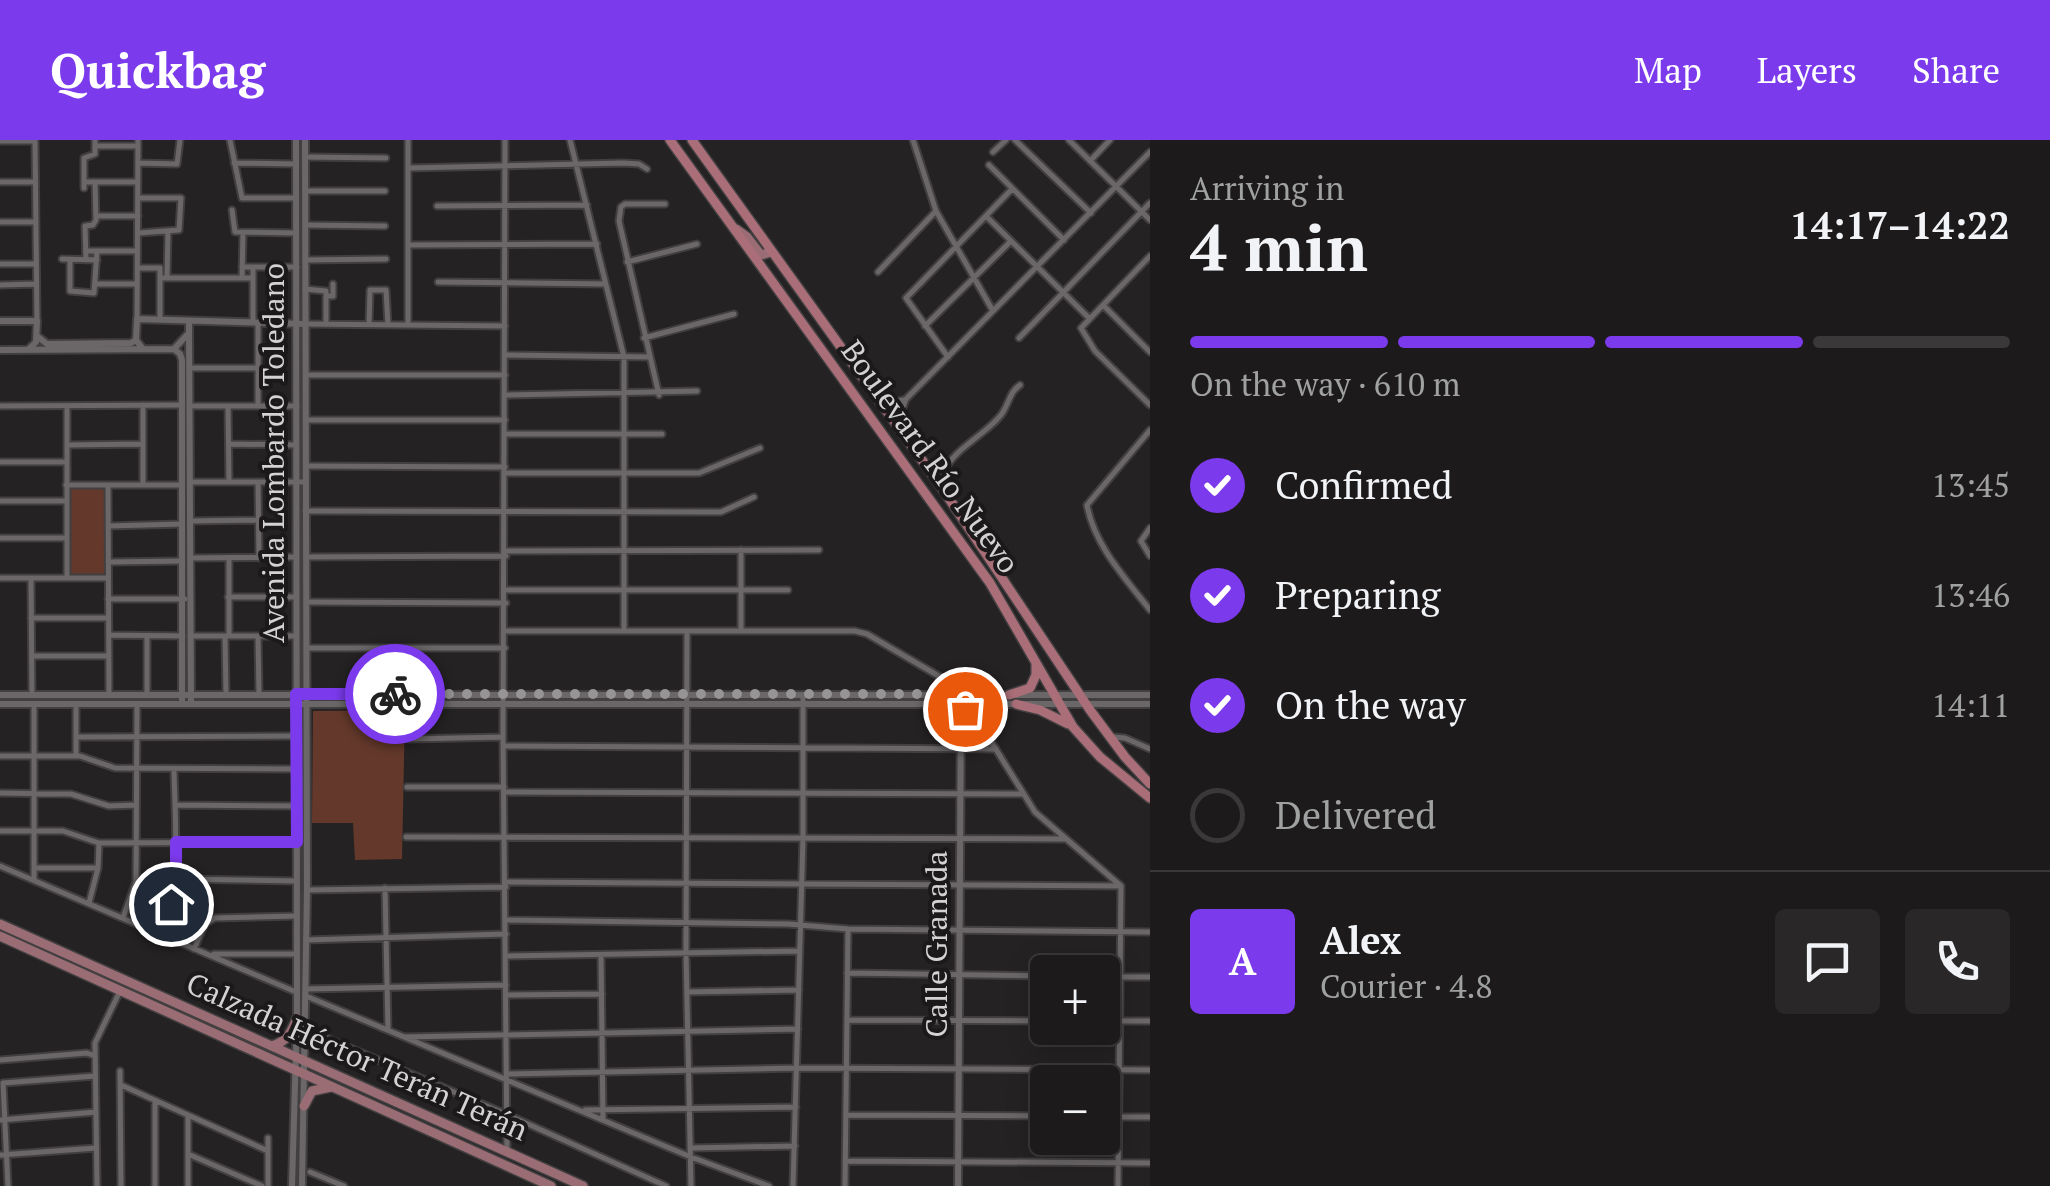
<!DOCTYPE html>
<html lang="en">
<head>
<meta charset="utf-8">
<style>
	body { margin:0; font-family:"PT Serif",serif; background:#292727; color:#f1f3f6; height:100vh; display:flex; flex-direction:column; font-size:38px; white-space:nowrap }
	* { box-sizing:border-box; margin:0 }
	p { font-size:32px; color:#a0a1a2 }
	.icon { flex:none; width:55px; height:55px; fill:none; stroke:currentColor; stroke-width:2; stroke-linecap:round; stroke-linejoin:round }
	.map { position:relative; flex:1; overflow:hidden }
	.details { display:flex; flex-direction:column; background:#1c1a1a; width:900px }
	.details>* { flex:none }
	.fabs { position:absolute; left:1030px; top:815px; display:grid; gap:20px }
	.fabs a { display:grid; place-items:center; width:90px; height:90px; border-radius:10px; background:#1c1a1a; box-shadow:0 5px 25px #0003,0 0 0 2px #3a3839; font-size:50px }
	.pin { position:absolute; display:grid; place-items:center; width:85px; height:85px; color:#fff; margin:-42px; border:5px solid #fff; border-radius:50%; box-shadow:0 2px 10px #0007 }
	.courier { position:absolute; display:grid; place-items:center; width:100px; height:100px; margin:-50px; border:8px solid #7c3aed; border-radius:50%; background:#fff; color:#222; box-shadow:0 2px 12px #0007 }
	.headline em { font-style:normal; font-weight:700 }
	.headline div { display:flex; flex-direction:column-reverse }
	.headline { display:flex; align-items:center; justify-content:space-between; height:170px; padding:0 40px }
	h1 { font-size:65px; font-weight:700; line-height:75px }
	.bar { display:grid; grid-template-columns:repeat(4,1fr); gap:15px 10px; align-content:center; height:120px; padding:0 40px }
	.bar i { height:12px; border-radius:8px; background:#3a3839 }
	.bar .active { background:#7c3aed }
	.bar p { grid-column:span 4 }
	.line { display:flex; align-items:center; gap:25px; padding:0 40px; border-top:2px solid #3a3839 }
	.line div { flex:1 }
	.round { display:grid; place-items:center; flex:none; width:105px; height:105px; border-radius:10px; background:#292727 }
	ol { padding:0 40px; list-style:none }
	li { display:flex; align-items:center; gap:30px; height:110px }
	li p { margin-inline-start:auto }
	li .icon { padding:10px; border-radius:50%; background:#7c3aed; color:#fff; stroke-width:4 }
	li:last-child { color:#a0a1a2 }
	li i { width:55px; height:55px; border:5px solid #3a3839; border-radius:50% }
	header { display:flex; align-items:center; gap:60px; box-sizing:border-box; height:140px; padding:0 50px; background:#7c3aed; color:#fff }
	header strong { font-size:48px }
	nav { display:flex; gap:55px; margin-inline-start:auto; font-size:35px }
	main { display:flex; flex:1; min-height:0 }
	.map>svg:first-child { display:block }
</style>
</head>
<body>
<header>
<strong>Quickbag</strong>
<nav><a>Map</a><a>Layers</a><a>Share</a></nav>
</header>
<main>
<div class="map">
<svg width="1150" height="1046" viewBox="0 0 1150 1046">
	<rect width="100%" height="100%" fill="#252223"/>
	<path fill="#64392b" d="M71 348H107L108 436 70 437Z
		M405 570 402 719 355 720 353 683H312L313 571Z"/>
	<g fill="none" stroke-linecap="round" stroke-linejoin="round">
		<g stroke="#413f40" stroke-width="9">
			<path id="minor" d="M35 0 37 181
				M230 0 242 58H296
				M505 0 503 597 507 1011
				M570 0 624 217V491
				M913 0 936 71 993 171
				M1015 0 1091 73
				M1069 0 1150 80
				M0 1H35
				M96 6H138
				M993 12 1006 0
				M305 17 386 18
				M1090 21 1110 0
				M138 23 177 24 180 0
				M234 23 296 24
				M989 25 1064 100
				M409 28 623 23 639 24 647 29
				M0 42H35
				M85 42H137
				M84 48V18L95 14V0
				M305 51H385
				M437 66 587 65
				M232 70 235 92 296 93
				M96 76H138
				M986 76 1089 178
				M0 82H34
				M305 85 385 86
				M138 93 179 90 181 58H138
				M409 105 597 104
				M86 111H137
				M1150 116 1081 188 1095 211 1150 265
				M62 119 97 120
				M70 120V151L94 153 97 111
				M86 120 85 86 93 85 96 80 95 42
				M305 120 386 119
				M627 122 697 104
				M0 124H35
				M242 127H297
				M253 127V182
				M138 128H160
				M878 132 936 71
				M160 138H253
				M167 138 168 92
				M242 138 243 93
				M438 142 606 144
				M97 144H137
				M0 145 36 144
				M305 149 326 151V184
				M326 156H333V144
				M1103 165 1150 212
				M137 179 138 0
				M160 179V128
				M258 183V265
				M305 184 505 186
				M369 184 370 150H386L388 185
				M408 185V0
				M925 186 1011 101
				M644 198 734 174
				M1019 198 1150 63
				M505 215 649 217
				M948 217 906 158 1012 49
				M190 228H258
				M306 235H505
				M505 255 697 251
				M659 255 619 81 621 67 625 64H665
				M880 260 891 263 903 260
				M143 265V345
				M0 266 182 265
				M190 266H297
				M228 266 229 342
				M306 280H505
				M897 282 906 259 1150 12
				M1150 290 1087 365C1094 405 1126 439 1150 470
				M505 294H662
				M229 304 296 305
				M67 305 143 304
				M0 322H67
				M306 326 505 327
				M505 333H699L760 308
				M190 342H306
				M258 342 259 418
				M66 345H182
				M108 345 109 555
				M942 345C940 313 988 296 1003 272 1010 261 1009 253 1020 245
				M0 361H66
				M305 371 721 372 754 357
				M190 381 259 380
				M108 386 182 384
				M1150 388 1141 401 1150 416
				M0 398H67
				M741 410V491
				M505 411 819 410
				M306 417 506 416
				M191 418 295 417
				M229 419V496
				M108 422 182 421
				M0 438H107
				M31 438 32 555
				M67 438V266
				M506 450H788
				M228 457H296
				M108 459H185
				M306 462 506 463
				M31 478H108
				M506 491H855L867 494 954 545 961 555
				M687 491 686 813 691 1046
				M109 495 183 496
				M147 496V554
				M191 496H296
				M225 497 226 554
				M258 497 259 554
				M306 508H505
				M32 516H109
				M76 564V616
				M961 568 972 571 1035 672 1121 746
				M76 597 297 596
				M1113 597 1125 598 1150 609
				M408 599 503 597
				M503 606 996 609
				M0 616H80L115 628 297 629
				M407 647H504
				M504 652 1024 654
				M0 653 71 654 109 666 136 665
				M175 665 297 666
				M0 691H63L99 703 297 702
				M406 697 1065 699
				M0 726 296 852
				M34 728H98
				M176 739 297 741
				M34 740V564
				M506 742 1121 746
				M385 748 388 890
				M307 750 506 747
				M89 763 98 728 99 703
				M123 778 136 741 137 564
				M506 780 788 784 848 789 1150 792
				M159 793C182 740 175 686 174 629
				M306 800 506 794
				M194 809 205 784 215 778 297 776
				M214 814H296
				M601 815 603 979
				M506 816 800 811
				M847 833 1048 836
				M1102 837H1150
				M306 849 506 845
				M687 852 799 850
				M506 855 602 854
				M306 856 691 1017 769 1046
				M847 880 1048 881
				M1102 881H1150
				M305 889 508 975 666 1046
				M405 897 798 889
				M0 920 87 913 95 916
				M120 931 121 1046
				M507 934 797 928 1150 930
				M3 943 8 1046
				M3 943 95 936
				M121 945 268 1011
				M155 961V1046
				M585 970 796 967
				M846 975 1048 976
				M188 976V1046
				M1102 977H1150
				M0 980 96 972
				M690 1008 795 1006
				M188 1014 262 1046
				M0 1015 96 1008
				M845 1021 1150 1023
				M310 1032 344 1046
				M97 1046 95 903 120 851
				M268 1046V998
				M793 1046 803 698V555
				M845 1046 848 789
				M1118 1046 1121 746"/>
		</g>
		<g stroke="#413f40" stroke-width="10">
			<path id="tertiary" d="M0 181H37L36 202 29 209
				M189 182 191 561
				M37 196 47 204 131 203 136 200
				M143 209 136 200 137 179 305 184
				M174 209 180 214 182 220V563
				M0 210 174 209 187 195
				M958 1046 961 562"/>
		</g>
		<g stroke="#413f40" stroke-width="10">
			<path id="secondary" d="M0 555H1150
				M0 564H1150
				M292 1046 297 878 296 0
				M302 1046 307 750 305 0"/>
		</g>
		<g stroke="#413f40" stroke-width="12">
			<path id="primary" d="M736 89 747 97 761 115 771 112
				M0 784 583 1046
				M0 796 551 1046
				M271 906C287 902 291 893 297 878
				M304 966 312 951 331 947"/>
		</g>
		<g stroke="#413f40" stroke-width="12">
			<path id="trunk" d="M670 0 990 443 1073 587 1100 617 1150 658
				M692 0 942 348 1090 570 1125 617 1150 644
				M1009 555 1030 548 1036 535V524
				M1016 564 1040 570 1068 584"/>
		</g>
		<use href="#minor" stroke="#6b6769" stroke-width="5"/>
		<use href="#tertiary" stroke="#6b6769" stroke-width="6"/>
		<use href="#secondary" stroke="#6b6769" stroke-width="6"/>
		<use href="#primary" stroke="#9a6c74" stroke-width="9"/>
		<use href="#trunk" stroke="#aa6e78" stroke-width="9"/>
	</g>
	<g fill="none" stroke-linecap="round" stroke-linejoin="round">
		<path stroke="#979495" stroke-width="10" stroke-dasharray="0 18" d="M395 554H960V568L965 569"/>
		<path stroke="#7c3aed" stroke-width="12" d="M171 764 176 739V702H297L296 554H395"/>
	</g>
	<g text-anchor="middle" stroke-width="8" stroke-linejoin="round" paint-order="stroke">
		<g font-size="30" fill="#d4d2d3" stroke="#1b191a">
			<text transform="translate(274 313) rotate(-90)" y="10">Avenida Lombardo Toledano</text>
			<text transform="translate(930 317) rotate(54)" y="10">Boulevard Río Nuevo</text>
			<text transform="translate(937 804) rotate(-90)" y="10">Calle Granada</text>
			<text transform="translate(357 917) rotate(24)" y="10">Calzada Héctor Terán Terán</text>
		</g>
	</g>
</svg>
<div class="fabs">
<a>+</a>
<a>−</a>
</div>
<div class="pin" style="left:965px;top:569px;background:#ea580c"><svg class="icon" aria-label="bag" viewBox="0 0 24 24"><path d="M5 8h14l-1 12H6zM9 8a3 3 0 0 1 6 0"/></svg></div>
<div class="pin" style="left:171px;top:764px;background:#1f2937"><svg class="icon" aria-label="home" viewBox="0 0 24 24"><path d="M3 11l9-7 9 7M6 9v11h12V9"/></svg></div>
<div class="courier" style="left:395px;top:554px"><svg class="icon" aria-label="bike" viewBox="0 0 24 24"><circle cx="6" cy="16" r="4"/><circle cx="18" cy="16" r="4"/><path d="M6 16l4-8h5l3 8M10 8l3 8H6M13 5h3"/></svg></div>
</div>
<section class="details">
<div class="headline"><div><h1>4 min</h1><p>Arriving in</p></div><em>14:17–14:22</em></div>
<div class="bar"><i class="active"></i><i class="active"></i><i class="active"></i><i></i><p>On the way · 610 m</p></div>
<ol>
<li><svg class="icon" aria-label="check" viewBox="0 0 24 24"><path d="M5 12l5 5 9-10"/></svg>Confirmed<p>13:45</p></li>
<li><svg class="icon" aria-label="check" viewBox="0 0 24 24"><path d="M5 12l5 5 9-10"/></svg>Preparing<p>13:46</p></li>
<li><svg class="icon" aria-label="check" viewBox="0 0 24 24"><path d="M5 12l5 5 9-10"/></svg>On the way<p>14:11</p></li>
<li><i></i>Delivered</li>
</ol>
<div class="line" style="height:180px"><b class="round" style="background:#7c3aed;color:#fff">A</b><div><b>Alex</b><p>Courier · 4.8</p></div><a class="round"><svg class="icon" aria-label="chat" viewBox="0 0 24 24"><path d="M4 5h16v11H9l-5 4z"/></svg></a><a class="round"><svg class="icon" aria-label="phone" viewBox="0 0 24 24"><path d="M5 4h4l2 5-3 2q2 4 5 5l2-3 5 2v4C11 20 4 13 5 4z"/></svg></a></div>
</section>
</main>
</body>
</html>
